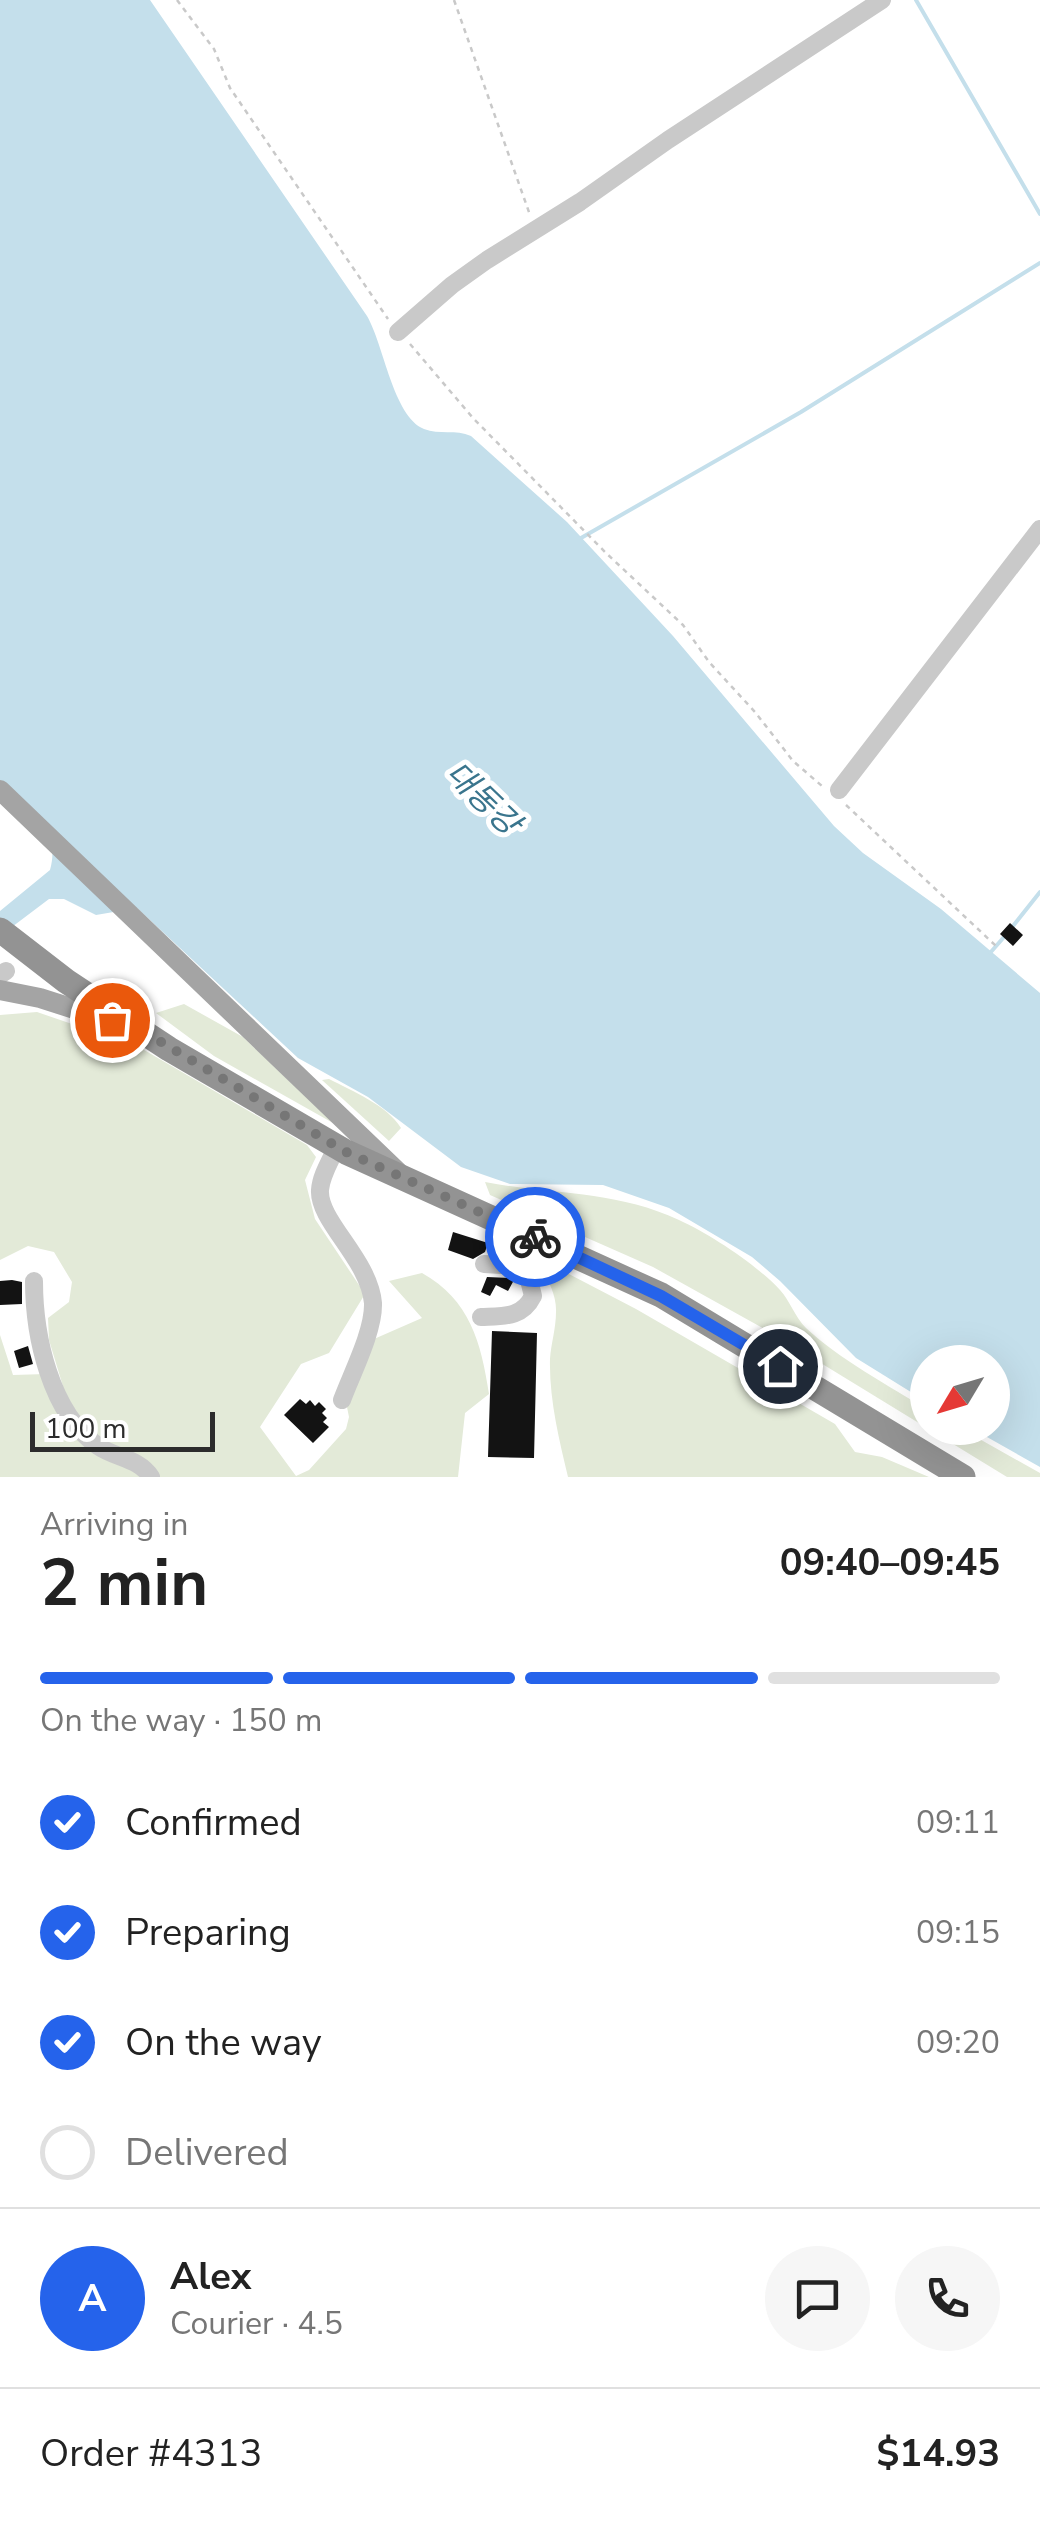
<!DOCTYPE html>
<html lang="en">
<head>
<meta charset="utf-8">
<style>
	body { margin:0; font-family:"Nunito Sans","Noto Sans KR",sans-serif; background:#f6f6f6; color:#222; height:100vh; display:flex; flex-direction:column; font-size:38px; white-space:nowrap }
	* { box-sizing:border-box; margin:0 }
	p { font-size:32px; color:#767676 }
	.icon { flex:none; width:55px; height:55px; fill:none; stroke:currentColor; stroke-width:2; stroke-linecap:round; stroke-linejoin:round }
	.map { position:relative; height:1477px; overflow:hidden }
	.details { display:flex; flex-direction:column; background:#fff; flex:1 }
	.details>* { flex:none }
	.needle { width:65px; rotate:232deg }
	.controls { position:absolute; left:910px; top:1345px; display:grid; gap:20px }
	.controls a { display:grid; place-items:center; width:100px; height:100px; border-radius:50%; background:#fff; box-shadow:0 10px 40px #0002; font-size:50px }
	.scale { position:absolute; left:30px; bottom:25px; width:185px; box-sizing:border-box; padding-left:10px; border:5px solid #2c2c2c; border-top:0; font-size:28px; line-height:35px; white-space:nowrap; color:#2c2c2c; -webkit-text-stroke:8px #fff; paint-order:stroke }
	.pin { position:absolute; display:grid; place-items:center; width:85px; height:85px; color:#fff; margin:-42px; border:5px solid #fff; border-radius:50%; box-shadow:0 2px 10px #0007 }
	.courier { position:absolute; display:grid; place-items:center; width:100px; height:100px; margin:-50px; border:8px solid #2563eb; border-radius:50%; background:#fff; color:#222; box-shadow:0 2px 12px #0007 }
	.headline em { font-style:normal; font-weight:700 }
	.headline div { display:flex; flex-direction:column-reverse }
	.headline { display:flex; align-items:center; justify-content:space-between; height:170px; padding:0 40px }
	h1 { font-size:65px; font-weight:700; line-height:75px }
	.bar { display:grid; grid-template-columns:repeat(4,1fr); gap:15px 10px; align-content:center; height:120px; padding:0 40px }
	.bar i { height:12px; border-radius:8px; background:#e0e0e0 }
	.bar .selected { background:#2563eb }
	.bar p { grid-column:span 4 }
	.line { display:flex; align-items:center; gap:25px; padding:0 40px; border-top:2px solid #e0e0e0 }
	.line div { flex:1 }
	.round { display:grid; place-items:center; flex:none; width:105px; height:105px; border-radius:52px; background:#f6f6f6 }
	ol { padding:0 40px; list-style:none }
	li { display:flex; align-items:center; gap:30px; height:110px }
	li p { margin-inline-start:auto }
	li .icon { padding:10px; border-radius:50%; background:#2563eb; color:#fff; stroke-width:4 }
	li:last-child { color:#767676 }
	li i { width:55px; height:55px; border:5px solid #e0e0e0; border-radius:50% }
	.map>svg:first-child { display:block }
</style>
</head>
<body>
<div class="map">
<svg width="1040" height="1477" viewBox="0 0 1040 1477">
	<rect width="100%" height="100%" fill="#fff"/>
	<path fill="#e3ead8" d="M184 1004 243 1037 333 1123 214 1056 156 1013Z
		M37 1012 139 1047 307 1145 316 1157 305 1180 315 1219 365 1294 329 1353 301 1364 260 1427 296 1476 309 1470 346 1429 349 1417 346 1402 374 1339 422 1318 389 1281 422 1273C470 1300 481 1342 489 1394L465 1413 458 1477H160L92 1433 80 1418 65 1393 49 1340 48 1318 69 1302 72 1282 54 1252 28 1246 0 1260V1015Z
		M329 1079C352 1091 387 1105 401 1128L389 1141 322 1080Z
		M485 1182C552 1195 614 1190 679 1220 710 1234 757 1265 780 1290 790 1301 795 1317 806 1328 838 1358 890 1387 927 1409L928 1428H960L1040 1473V1477H1007L775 1335 653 1267 490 1195Z
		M542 1260 636 1309 835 1424 855 1452 882 1457 929 1477H568C559 1439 549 1399 550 1359 551 1344 556 1328 556 1312 557 1291 543 1276 542 1260Z
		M0 1335 13 1375 46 1374 62 1417 136 1470 140 1477H0Z"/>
	<path fill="#c4dfeb" d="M0 0H150L367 316C384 345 393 416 424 429 439 435 456 429 471 436L567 522 673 636 834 826 863 853 941 909 1040 993V1467L971 1428H992V1362H928L927 1402 856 1358 780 1281 752 1257 669 1208 603 1185 510 1184 461 1167 368 1097 298 1058 137 908 96 915 64 899H49L0 936V911L50 870C62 828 27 805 0 780Z"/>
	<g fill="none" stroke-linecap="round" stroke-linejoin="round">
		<path stroke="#c4dfeb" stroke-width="4" d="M916 0 1040 214
			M581 538 801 412 1040 263
			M1013 926 1040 892
			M990 953 1004 937"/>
	</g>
	<path fill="#131313" d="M1010 923 1023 935 1013 946 1000 934Z
		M453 1232 488 1243 485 1252 473 1259 448 1250Z
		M487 1277 513 1278 514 1280 508 1291 496 1285 490 1296 481 1292Z
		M12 1280 22 1282V1304L0 1305V1281Z
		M492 1331 537 1333 534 1458 488 1457Z
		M28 1346 33 1364 19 1368 14 1351Z
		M300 1399 306 1404 310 1400 315 1406 319 1402 326 1409 322 1413 327 1418 323 1422 329 1427 313 1443 284 1415Z"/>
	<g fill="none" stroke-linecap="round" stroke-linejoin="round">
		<path stroke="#c9c9c9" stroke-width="2.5" stroke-dasharray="5 5" stroke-linecap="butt" d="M177 0 214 49 230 88 388 319
			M454 0 530 215
			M410 344 473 418 606 553 683 625 709 662 755 712 793 761 822 786
			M846 805 996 946"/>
		<path stroke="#c9c9c9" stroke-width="18" d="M398 332 452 285 487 260 580 202 668 140 882 0
			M839 790 1040 529
			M0 975 6 971
			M337 1146C331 1160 321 1175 320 1190 318 1221 369 1259 373 1303 374 1331 352 1373 342 1400
			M34 1281C34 1335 50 1413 98 1446 115 1458 139 1458 151 1477
			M481 1317C504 1316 522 1318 533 1296L528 1276 518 1266 484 1264"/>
		<path stroke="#a4a4a4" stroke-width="20" d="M0 790 398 1172
			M0 990 40 998 118 1023"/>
		<path stroke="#939393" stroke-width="25" d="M0 930 66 981 169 1049 346 1152 661 1295 963 1477"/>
	</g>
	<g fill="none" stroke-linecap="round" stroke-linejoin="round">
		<path stroke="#767676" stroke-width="10" stroke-dasharray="0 18" d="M112 1020 146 1033 346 1152 535 1237"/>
		<path stroke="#2563eb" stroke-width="12" d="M535 1237 661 1296 780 1366"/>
	</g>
	<g text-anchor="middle" stroke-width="10" stroke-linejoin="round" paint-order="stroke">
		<g font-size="32" font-style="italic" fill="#3a758d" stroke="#fff">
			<text transform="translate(483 798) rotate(44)" y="11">대동강</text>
		</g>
	</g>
</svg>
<div class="controls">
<a><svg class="needle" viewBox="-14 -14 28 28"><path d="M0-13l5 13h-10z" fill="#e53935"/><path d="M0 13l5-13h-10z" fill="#767676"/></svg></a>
</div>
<div class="scale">100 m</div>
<div class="pin" style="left:112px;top:1020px;background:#ea580c"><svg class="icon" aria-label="bag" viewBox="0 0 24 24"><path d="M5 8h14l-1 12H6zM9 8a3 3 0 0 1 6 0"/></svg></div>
<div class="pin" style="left:780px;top:1366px;background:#1f2937"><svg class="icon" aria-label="home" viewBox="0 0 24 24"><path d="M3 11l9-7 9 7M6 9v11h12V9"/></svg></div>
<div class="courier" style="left:535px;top:1237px"><svg class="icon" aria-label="bike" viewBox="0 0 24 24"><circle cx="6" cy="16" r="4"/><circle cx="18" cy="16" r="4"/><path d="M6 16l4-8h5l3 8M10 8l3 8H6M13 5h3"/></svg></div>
</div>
<section class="details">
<div class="headline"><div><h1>2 min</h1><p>Arriving in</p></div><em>09:40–09:45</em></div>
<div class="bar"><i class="selected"></i><i class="selected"></i><i class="selected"></i><i></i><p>On the way · 150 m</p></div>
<ol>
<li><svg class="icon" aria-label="check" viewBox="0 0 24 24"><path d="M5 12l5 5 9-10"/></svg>Confirmed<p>09:11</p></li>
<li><svg class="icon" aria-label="check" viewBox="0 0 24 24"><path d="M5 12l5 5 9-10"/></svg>Preparing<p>09:15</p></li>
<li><svg class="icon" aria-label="check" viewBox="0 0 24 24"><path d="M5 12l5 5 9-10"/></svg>On the way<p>09:20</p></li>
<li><i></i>Delivered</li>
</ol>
<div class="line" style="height:180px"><b class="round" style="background:#2563eb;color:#fff">A</b><div><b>Alex</b><p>Courier · 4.5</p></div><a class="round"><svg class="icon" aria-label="chat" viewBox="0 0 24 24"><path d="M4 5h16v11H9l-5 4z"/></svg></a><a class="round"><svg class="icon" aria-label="phone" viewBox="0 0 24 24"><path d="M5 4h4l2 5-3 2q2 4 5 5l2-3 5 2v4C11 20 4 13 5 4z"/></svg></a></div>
<div class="line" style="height:130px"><div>Order #4313</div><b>$14.93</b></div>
</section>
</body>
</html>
